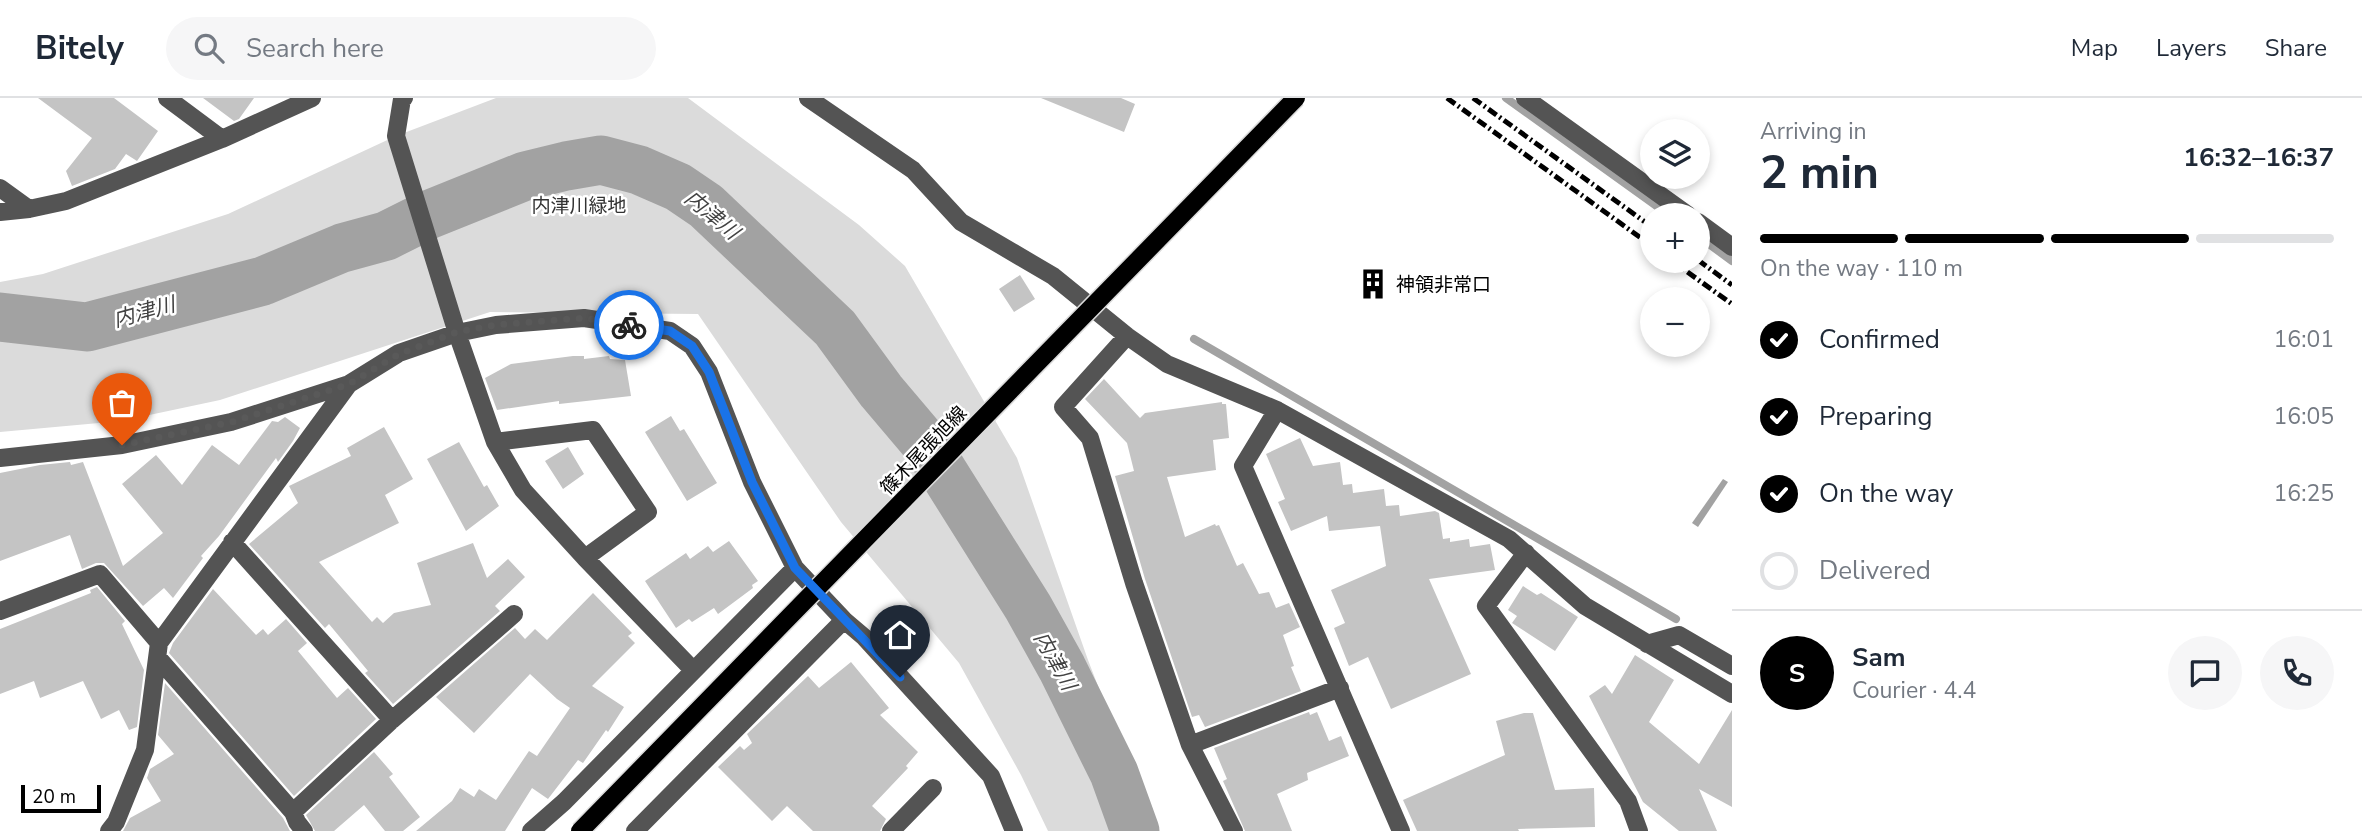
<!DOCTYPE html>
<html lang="en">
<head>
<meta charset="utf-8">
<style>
	body { margin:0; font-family:"Nunito Sans","Noto Sans JP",sans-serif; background:#f6f6f7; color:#1f2937; height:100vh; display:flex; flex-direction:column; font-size:26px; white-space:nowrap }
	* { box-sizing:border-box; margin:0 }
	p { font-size:23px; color:#747a83 }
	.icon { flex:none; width:38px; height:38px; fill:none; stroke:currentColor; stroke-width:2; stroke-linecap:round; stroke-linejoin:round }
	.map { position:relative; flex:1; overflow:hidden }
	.drawer { display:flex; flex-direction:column; background:#fff; width:630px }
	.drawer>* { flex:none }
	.fabs { position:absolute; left:1640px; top:21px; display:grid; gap:14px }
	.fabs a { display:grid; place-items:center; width:70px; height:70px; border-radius:50%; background:#fff; box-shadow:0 4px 10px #0003; font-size:35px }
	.scale { position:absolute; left:21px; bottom:18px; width:80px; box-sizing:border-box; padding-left:7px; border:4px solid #000; border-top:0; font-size:19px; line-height:24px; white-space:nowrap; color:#000; -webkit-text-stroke:5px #fff; paint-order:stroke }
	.pin { position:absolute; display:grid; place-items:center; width:60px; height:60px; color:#fff; margin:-72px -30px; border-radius:50% 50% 50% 0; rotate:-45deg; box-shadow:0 0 7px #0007 }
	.pin .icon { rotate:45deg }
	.courier { position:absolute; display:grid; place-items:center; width:70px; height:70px; margin:-35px; border:5px solid #1a73e8; border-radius:50%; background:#fff; color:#222; box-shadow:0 2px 9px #0007 }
	.summary em { font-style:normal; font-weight:700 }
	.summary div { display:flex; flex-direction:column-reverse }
	.summary { display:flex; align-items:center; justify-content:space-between; height:119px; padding:0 28px }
	h1 { font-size:46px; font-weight:700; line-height:52px }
	.bar { display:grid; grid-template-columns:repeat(4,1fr); gap:10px 7px; align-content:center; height:84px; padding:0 28px }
	.bar i { height:9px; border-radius:5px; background:#e0e1e3 }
	.bar .selected { background:#000 }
	.bar p { grid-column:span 4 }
	.line { display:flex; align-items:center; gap:18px; padding:0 28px; border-top:2px solid #e0e1e3 }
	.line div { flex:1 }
	.round { display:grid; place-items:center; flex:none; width:74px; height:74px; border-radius:37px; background:#f6f6f7 }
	ol { padding:0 28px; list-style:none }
	li { display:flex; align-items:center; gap:21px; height:77px }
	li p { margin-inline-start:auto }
	li .icon { padding:7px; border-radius:50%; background:#000; color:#fff; stroke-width:4 }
	li:last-child { color:#747a83 }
	li i { width:38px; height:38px; border:4px solid #e0e1e3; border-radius:50% }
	header { display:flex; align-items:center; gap:42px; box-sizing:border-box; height:98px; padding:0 35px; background:#fff; border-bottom:2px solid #e0e1e3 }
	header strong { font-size:33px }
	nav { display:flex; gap:38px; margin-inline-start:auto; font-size:24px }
	.search { width:490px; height:63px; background:#f6f6f7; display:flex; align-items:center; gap:18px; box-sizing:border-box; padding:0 24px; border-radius:38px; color:#747a83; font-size:26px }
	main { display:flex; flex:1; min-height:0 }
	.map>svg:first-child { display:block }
</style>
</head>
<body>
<header>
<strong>Bitely</strong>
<div class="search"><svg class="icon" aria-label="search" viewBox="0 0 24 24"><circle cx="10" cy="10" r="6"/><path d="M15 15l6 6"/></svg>Search here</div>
<nav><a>Map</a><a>Layers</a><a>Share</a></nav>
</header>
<main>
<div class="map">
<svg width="1732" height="733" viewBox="0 0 1732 733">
	<rect width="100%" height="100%" fill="#fff"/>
	<path fill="#dbdbdb" d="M496 0H688L859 127 905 168 1017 360 1088 562 1154 733H1048L1021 677 959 565 841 424 698 216 490 214 220 302 121 323 0 334V184L43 176 228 116 396 38Z"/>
	<path fill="#a2a2a2" d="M1723 381 1728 384 1698 429 1692 425Z"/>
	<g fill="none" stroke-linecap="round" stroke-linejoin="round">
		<path stroke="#a2a2a2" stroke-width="8" d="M1506 0 1669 117
			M1698 138 1732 163
			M1194 241 1676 521"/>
		<path stroke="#a2a2a2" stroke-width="49" d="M0 219 87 229 263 183 342 150 386 138 428 117 525 78 566 68 601 62 639 72 678 89 706 108 835 230 881 293 925 345 1028 509 1062 570 1114 675 1135 733"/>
	</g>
	<path fill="#c4c4c4" d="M38 0H114L158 33 137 63 126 56 115 71 72 88 66 73 92 40Z
		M203 0H254L239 21 234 23Z
		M1041 0H1121L1135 6 1124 34Z
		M1020 177 1035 201 1014 214 999 191Z
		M573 258H584V261L609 258 610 261 625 262 631 298 559 306V303L497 312 485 280 511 266Z
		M1104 281 1140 320 1145 315 1222 304V306H1226L1229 340 1213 342 1216 372 1167 379 1185 439 1215 426 1216 428 1219 427 1237 468 1243 465 1259 496 1269 494 1276 510 1289 505 1300 529 1283 537 1294 568 1291 569 1301 593 1205 629 1199 617 1192 619 1145 481 1115 378 1134 373 1127 345 1085 301Z
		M671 318 680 333 684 331 717 385 687 403 645 334Z
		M285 319 300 330 293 343 278 364 276 360 219 438 201 458 203 460 173 500 164 490 143 508 104 465H96L82 471 70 437 0 463V375L40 367 70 364 71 367 83 364 123 468 163 435 122 386 156 357 182 387 212 347 239 367 272 323 278 324Z
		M384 329 413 381 385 397 399 425 319 464 372 524 377 519 383 525 394 515 431 507 417 465 473 445 487 480 508 461 525 479 495 508 500 513 393 606 365 575 368 573 329 526 325 530 249 446 298 405 289 388 351 358 347 350Z
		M1300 340 1313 368 1340 364 1343 387 1352 386 1353 395 1384 391 1386 408 1399 407 1400 418 1435 413 1439 415 1443 441 1450 440V444L1469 441 1470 449 1490 446 1495 472 1429 481 1471 576 1391 611 1368 559 1349 568 1334 530 1345 525 1331 492 1386 468 1380 428 1329 433 1327 418 1291 433 1278 404 1285 401 1266 356Z
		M459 344 484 389 487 387 499 408 466 433 427 361Z
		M568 349 584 376 563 391 545 363Z
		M729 443 758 483 752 487 753 490 718 516 714 510 692 524 689 521 676 530 645 483 686 455 690 461 708 448 713 454Z
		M1523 488 1537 497 1541 495 1578 519 1555 553 1512 525 1517 518 1508 512Z
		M97 489 125 523 122 526 144 572 137 629 129 632 119 612 101 621 83 583 40 600 34 583 0 596V531L91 495 90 492Z
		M213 491 256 537 263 531 268 537 286 521 307 545 298 553 337 600 348 590 376 621 294 698 169 555 173 545Z
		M593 495 632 535 628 538 635 545 592 588 624 609 608 634 606 632 583 665 578 662 548 701 532 690 505 733H416L452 703 460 690 474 699 479 691 496 702 529 653 537 658 570 610 557 601 530 576 474 635 436 599 515 530 525 541 535 531 547 542Z
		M1635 557 1674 582 1649 624 1699 666 1732 612V709L1699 691 1717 733H1679L1643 704 1589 598 1605 587 1612 596Z
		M851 564 889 610 880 617 918 654 906 668 908 670 872 708 886 721 880 733H813L787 708 772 723 718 669 740 648 744 652 752 645 747 636 808 578 819 590Z
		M165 585 283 720 290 733H123L130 720 161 703 147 680 150 671 174 656 158 637Z
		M1309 614 1310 617 1317 614 1329 643 1341 638 1349 658 1307 675 1308 682 1277 696 1292 733H1245L1223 683 1227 681 1214 650Z
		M1524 615H1533L1555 692 1594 690 1595 729 1518 731 1519 733H1417L1403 702 1505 657 1496 623Z
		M374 654 393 676 389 679 420 719 403 733H385L364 707 334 733H315L306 717Z"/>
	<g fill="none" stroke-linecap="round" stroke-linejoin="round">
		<path stroke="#545454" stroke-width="18" d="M167 0 222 41
			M404 0 402 1 396 38 457 235 495 344 523 392 585 460 693 572
			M808 0 913 72 961 124 1053 178 1127 238 1167 266 1277 312 1509 441 1585 508 1732 596
			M1525 0 1688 117
			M0 90 29 111
			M0 114 29 111 66 103 222 41 312 0
			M1698 124 1732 149
			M1127 238 1063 309 1090 340 1134 485 1190 647 1234 733
			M1277 312 1243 368 1401 733
			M495 344 593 332 648 414 585 460
			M0 360 122 347 231 324 349 286 399 255 457 235 496 227 584 220 670 233 692 248 709 274 752 384 795 470 844 522 864 539 991 678 1014 733
			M232 444 392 622
			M1526 455 1486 508 1628 703 1639 733
			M0 513 100 476 159 545
			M1647 546 1679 537 1732 568
			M159 561 293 714 297 724 304 733
			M1190 647 1340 590
			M293 714 392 622 514 516
			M109 733 116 724 145 652 159 545 349 286
			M531 733 564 704 795 470
			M635 733 844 522
			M891 733 933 690"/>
		<path stroke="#000" stroke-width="5" stroke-dasharray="10 3.5 2 3.5" stroke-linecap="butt" d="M1447 0 1652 148
			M1473 0 1652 129
			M1698 162 1732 187
			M1672 163 1732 206"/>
		<g stroke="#dbdbdb" stroke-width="21" stroke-linecap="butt">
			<path id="major-bridge" d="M580 733 1296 0"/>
		</g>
		<use href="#major-bridge" stroke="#000" stroke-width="18"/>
	</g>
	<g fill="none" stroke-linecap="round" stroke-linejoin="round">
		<path stroke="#595959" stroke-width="7" stroke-dasharray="0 12.6" d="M122 347 232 324 349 286 399 256 457 234 495 227 584 220 629 227"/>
		<path stroke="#1a73e8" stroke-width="9" d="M629 227 670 233 692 248 709 274 752 384 795 470 900 579"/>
	</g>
	<defs>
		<g id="building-bare" transform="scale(2.415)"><path d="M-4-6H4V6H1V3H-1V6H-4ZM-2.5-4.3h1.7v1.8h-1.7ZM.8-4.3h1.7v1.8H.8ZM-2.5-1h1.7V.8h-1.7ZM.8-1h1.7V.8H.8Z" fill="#000" stroke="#fff" stroke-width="2.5" paint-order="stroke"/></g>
	</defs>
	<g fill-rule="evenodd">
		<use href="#building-bare" x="1373" y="186"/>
	</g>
	<g text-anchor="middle" stroke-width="5" stroke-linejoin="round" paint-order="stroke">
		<g font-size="19" fill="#323232" stroke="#fff">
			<text x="579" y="114">内津川緑地</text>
		</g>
		<g font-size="19" fill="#000" stroke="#fff" text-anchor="start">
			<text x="1396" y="193">神領非常口</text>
		</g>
		<g font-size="19" fill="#000" stroke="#fff">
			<text transform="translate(923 352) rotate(-46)" y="7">篠木尾張旭線</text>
		</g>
		<g font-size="21" font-style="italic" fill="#434343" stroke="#fff">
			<text transform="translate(712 117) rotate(40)" y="7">内津川</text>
			<text transform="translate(144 214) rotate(-15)" y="7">内津川</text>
			<text transform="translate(1055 563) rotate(61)" y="7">内津川</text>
		</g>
	</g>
</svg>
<div class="fabs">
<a><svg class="icon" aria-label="layers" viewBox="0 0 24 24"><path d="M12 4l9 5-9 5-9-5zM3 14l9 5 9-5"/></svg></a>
<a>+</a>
<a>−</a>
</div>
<div class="scale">20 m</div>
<div class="pin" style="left:122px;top:347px;background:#ea580c"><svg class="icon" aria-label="bag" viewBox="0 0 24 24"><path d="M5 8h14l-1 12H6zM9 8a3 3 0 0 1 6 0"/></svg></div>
<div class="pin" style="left:900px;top:579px;background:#1f2937"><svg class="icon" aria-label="home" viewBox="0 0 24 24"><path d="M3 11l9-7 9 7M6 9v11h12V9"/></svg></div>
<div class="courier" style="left:629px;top:227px"><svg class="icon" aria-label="bike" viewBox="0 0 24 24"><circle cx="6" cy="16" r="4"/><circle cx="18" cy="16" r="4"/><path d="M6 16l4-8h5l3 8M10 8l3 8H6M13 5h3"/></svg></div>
</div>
<section class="drawer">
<div class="summary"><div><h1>2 min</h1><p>Arriving in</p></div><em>16:32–16:37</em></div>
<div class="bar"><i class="selected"></i><i class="selected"></i><i class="selected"></i><i></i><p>On the way · 110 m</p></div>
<ol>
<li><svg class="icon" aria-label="check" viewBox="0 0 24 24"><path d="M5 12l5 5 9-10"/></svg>Confirmed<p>16:01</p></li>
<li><svg class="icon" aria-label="check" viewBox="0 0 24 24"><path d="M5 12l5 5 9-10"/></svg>Preparing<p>16:05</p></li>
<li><svg class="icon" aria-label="check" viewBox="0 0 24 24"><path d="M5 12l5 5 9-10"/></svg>On the way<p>16:25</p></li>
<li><i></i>Delivered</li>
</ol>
<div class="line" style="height:126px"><b class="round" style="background:#000;color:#fff">S</b><div><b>Sam</b><p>Courier · 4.4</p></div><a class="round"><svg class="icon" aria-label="chat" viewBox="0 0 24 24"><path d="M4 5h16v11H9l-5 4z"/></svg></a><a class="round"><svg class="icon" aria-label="phone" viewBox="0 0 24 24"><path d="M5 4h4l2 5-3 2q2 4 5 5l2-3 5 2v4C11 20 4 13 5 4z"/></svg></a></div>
</section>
</main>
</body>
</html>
